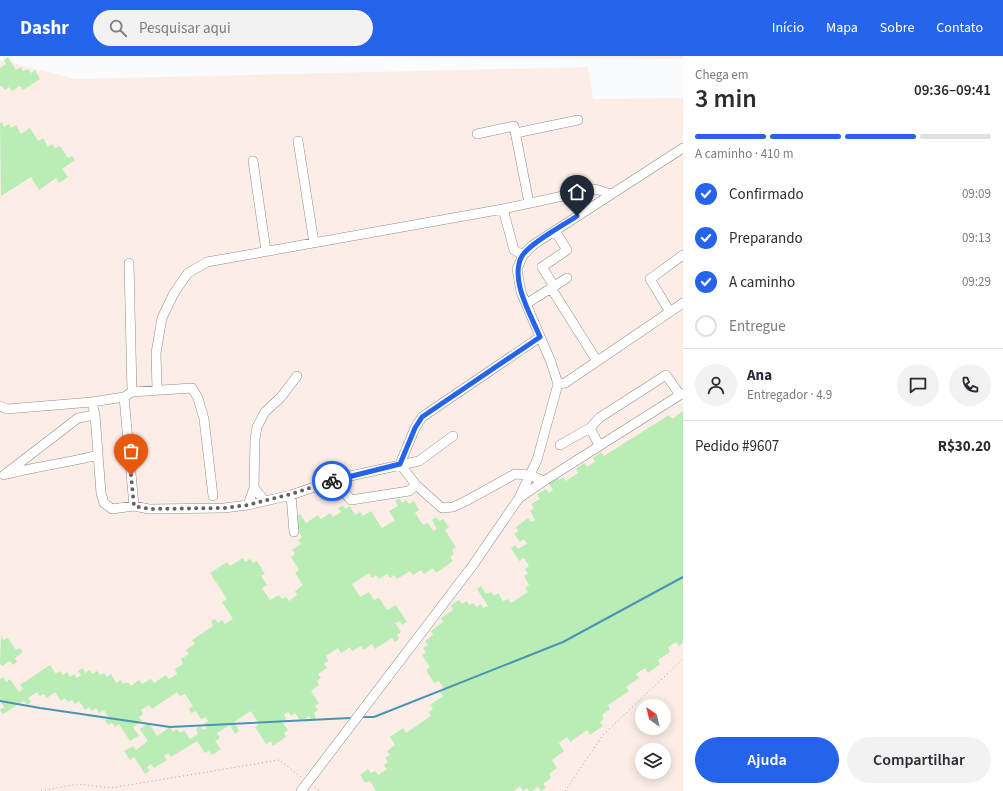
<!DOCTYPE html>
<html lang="pt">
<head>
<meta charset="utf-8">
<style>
	body { margin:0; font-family:"Source Sans 3",sans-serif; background:#f2f2f3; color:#2b2b33; height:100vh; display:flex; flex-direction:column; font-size:15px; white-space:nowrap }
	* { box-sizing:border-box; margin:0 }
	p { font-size:13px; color:#7c7c81 }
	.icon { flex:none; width:22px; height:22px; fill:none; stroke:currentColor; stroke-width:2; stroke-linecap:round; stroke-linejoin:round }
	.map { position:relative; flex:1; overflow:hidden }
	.sheet { display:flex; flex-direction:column; background:#fff; width:320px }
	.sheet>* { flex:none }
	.needle { width:26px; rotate:326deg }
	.fabs { position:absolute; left:635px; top:643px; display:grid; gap:8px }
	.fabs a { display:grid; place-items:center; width:36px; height:36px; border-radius:50%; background:#fff; box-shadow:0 2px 10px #0003; font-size:20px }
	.pin { position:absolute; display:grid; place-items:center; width:34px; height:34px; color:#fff; margin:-41px -17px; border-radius:50% 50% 50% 0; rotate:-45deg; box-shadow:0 0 4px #0007 }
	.pin .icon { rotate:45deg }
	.courier { position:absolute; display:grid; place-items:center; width:40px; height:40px; margin:-20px; border:3px solid #2563eb; border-radius:50%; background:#fff; color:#222; box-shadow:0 1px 5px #0007 }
	.head em { font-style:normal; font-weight:600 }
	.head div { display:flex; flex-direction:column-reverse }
	.head { display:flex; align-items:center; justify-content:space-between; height:68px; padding:0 12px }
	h1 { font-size:26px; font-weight:600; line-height:30px }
	.bar { display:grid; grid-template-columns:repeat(4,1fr); gap:6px 4px; align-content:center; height:48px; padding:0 12px }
	.bar i { height:5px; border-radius:3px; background:#e1e1e2 }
	.bar .current { background:#2563eb }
	.bar p { grid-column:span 4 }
	.line { display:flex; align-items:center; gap:10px; padding:0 12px; border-top:1px solid #e1e1e2 }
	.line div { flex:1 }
	.round { display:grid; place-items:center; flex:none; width:42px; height:42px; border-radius:21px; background:#f2f2f3 }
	ol { padding:0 12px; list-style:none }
	li { display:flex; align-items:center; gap:12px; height:44px }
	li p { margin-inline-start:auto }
	li .icon { padding:4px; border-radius:50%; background:#2563eb; color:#fff; stroke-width:4 }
	li:last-child { color:#7c7c81 }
	li i { width:22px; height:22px; border:2px solid #e1e1e2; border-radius:50% }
	.action { display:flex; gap:8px; margin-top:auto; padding:8px 12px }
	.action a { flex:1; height:46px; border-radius:24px; background:#2563eb; color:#fff; font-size:16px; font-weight:600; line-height:46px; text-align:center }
	.action a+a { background:#f2f2f3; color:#2b2b33 }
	header { display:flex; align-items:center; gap:24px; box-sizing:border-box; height:56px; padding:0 20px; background:#2563eb; color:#fff }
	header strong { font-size:19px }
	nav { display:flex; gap:22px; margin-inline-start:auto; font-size:14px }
	.search { width:280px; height:36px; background:#f2f2f3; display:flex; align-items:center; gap:10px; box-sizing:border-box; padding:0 14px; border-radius:22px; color:#7c7c81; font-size:15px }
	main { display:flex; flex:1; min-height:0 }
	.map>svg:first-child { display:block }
</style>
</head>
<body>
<header>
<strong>Dashr</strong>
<div class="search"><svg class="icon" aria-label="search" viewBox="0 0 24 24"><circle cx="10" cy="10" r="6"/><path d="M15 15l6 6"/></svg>Pesquisar aqui</div>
<nav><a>Início</a><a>Mapa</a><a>Sobre</a><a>Contato</a></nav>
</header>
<main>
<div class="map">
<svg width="683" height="735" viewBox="0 0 683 735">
	<rect width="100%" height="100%" fill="#fafbfd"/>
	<path fill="#fceee7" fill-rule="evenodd" d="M302 0H683V3Z
		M0 4 76 23 588 11 593 43 683 42V735H0ZM642 650H664V672H642ZM642 694H664V716H642Z"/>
	<path fill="#b9edb5" d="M8 1 16 14 21 11 23 15 28 13 31 17 35 14 40 23 23 34 20 30 12 35 9 31 5 34 2 30 0 31V12L6 8 4 4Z
		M2 66 4 71 9 68 11 72 16 69 21 78 30 72 38 85 43 82 48 91 52 88 55 92 60 90 68 102 72 100 75 104 62 113 68 121 59 127 56 122 39 134 31 121 1 140 0 67Z
		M683 355V587L679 590 676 586 668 591 670 596 658 604 660 608 648 617 645 612 636 618 639 622 626 631 629 635 608 649 610 653 602 659 604 663 600 666 603 670 590 679 587 674 570 686 567 681 559 687 564 695 552 704 557 712 549 718 551 722 543 728 546 732 541 735 538 731 532 735H529L527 732 523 735 520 730 513 735H376L370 725 365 727 360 719 368 713 371 717 375 715 378 719 387 713 384 709 388 706 385 702 390 699 387 695 395 689 390 681 403 672 406 677 431 660 429 656 433 653 430 649 443 640 440 636 444 633 439 625 434 627 426 614 430 611 422 599 426 596 423 592 428 589 425 585 433 579 431 575 443 566 441 562 453 554 451 549 459 544 462 548 467 545 469 549 474 547 476 551 481 548 483 552 488 550 477 533 481 530 486 538 491 536 494 540 498 537 503 545 508 543 511 547 528 536 525 532 529 529 524 520 528 518 525 513 529 510 524 502 519 505 511 492 515 489 518 493 527 488 524 483 520 486 514 478 518 475 516 471 528 462 531 466 535 464 530 455 534 452 531 448 540 443 537 438 546 433 549 437 553 434 547 425 556 420 559 424 563 421 566 425 578 417 576 413 584 407 587 411 595 406 593 402 601 396 604 400 669 359 672 363Z
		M399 442 402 447 406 444 409 448 414 445 419 454 415 457 423 469 428 467 433 475 437 473 432 464 436 461 439 465 443 463 449 471 445 474 456 491 452 494 454 498 450 501 453 505 436 517 433 512 424 518 421 514 413 519 410 515 397 523 394 519 390 522 387 518 379 523 376 519 372 522 369 517 352 528 360 541 369 536 374 544 379 542 387 554 396 549 407 566 402 569 400 565 395 567 401 576 397 579 399 583 395 586 392 582 375 593 372 588 364 594 361 590 352 595 350 591 341 597 338 592 326 600 328 605 324 608 327 612 318 618 321 622 317 625 319 629 311 635 319 647 315 650 318 654 314 657 316 662 312 664 309 660 301 666 295 657 291 660 288 656 284 658 286 663 282 666 288 674 284 677 286 681 273 690 271 685 266 688 255 671 259 668 251 655 234 666 239 675 235 678 230 669 217 677 220 682 215 685 221 693 212 699 209 695 205 697 197 685 171 701 168 697 164 700 167 704 154 712 151 708 147 711 150 715 145 718 134 701 130 704 124 695 133 690 136 694 148 685 140 673 149 667 157 680 170 671 173 676 177 673 180 677 184 674 190 683 198 678 196 673 200 670 203 674 207 672 204 668 208 665 206 661 201 663 196 655 191 657 189 653 193 650 185 638 180 640 177 636 152 653 149 649 141 654 143 658 139 661 142 665 133 671 139 680 130 685 119 668 115 671 112 667 108 669 105 665 109 662 104 654 99 657 96 652 92 655 89 651 85 654 79 645 75 648 72 644 68 646 65 642 61 645 55 636 47 642 44 638 40 640 37 636 28 642 31 646 27 649 24 645 3 658 0 654 4 651 0 645V623L3 621 6 626 10 623 19 636 23 633 20 629 50 609 56 618 60 615 63 619 67 616 70 621 74 618 77 622 81 619 78 615 83 612 85 617 90 614 92 618 97 615 100 619 104 617 107 621 111 618 116 627 121 624 123 628 128 626 131 630 139 624 142 628 151 623 154 627 166 619 169 623 177 618 175 613 183 608 181 603 189 598 186 594 195 588 192 584 213 570 211 565 215 563 218 567 222 564 225 568 233 563 222 546 227 543 210 517 227 506 230 510 243 502 245 506 250 503 253 507 257 505 265 518 261 520 267 529 262 532 270 544 279 539 282 543 286 541 289 545 297 539 295 535 303 529 295 517 299 514 291 501 295 498 292 494 301 488 298 484 302 481 294 468 298 465 296 461 300 458 306 467 318 459 321 463 330 457 333 461 341 456 338 452 343 449 345 453 350 450 355 459 360 456 363 460 371 455 382 472 395 464 389 455 398 450 395 445Z
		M1 580 3 584 8 582 16 594 20 592 23 596 15 602 17 606 13 609 10 605 2 610 0 608Z"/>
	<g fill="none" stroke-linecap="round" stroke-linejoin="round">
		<path stroke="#4a94b6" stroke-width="2" d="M0 645 40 652 170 671 350 662
			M364 661H374L563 586 683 521"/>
		<g stroke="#8d8e8f" stroke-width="10">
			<path id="minor" d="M516 77 578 64
				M477 78 514 70 529 147
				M298 85 314 187
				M253 105 266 195
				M503 153 514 194 523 199
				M129 207 132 336
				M554 230 542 211 567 194 555 175
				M551 232 597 305
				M526 248 567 222
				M670 256 650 223 683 199
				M558 328 565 327 683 247
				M157 333 156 297 162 262 174 237 188 217 207 206 503 153 595 133 611 138
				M124 341 92 346 95 359 101 437 104 447 112 453 134 450 149 453 224 452 248 449 291 439 341 422 419 405 453 380
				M0 350 7 353 92 346
				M590 372 599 389
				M560 389 590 372 599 362 666 319 680 339
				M400 408 416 429 442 452 453 451 466 445 515 418 529 419 544 425 519 442
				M400 408 415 372 422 361 540 281
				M8 418C37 410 68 407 98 399
				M4 419 78 362 95 359
				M341 422 344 436 351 444 409 435 416 429
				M544 425 683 337
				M254 432 255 383 257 371 265 356 281 341 297 320
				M291 439 294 476
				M248 449 254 432 265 445
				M134 450 124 341 132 336 192 332 198 342 204 363 213 440
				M301 735 473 509 519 442 537 404 558 328 551 306 521 236 517 213 523 199 533 189 683 92"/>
		</g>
		<path stroke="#a5a6a7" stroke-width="1" stroke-dasharray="1 3" stroke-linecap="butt" d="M315 731 321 735
			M41 735 78 728 111 732 279 704 301 721
			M565 735 603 679 683 603"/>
		<use href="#minor" stroke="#fff" stroke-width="9"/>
	</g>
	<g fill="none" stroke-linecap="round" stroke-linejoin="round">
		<path stroke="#616162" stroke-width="4" stroke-dasharray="0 7.2" d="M131 419 134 450 149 453 224 452 248 449 291 438 332 425"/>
		<path stroke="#2563eb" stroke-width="5" d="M332 425 400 408 415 372 422 361 540 281C531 259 509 223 522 200 530 187 564 169 577 160"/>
	</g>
</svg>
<div class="fabs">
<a><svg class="needle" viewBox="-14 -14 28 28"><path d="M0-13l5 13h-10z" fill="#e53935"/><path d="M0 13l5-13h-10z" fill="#7c7c81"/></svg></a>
<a><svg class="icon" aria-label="layers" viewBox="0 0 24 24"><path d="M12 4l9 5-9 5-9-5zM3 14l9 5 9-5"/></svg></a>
</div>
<div class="pin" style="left:131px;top:419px;background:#ea580c"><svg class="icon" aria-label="bag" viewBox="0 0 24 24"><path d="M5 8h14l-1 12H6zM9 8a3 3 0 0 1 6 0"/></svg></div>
<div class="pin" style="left:577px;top:160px;background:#1f2937"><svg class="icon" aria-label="home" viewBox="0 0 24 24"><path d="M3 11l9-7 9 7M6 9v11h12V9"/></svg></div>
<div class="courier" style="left:332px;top:425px"><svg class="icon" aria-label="bike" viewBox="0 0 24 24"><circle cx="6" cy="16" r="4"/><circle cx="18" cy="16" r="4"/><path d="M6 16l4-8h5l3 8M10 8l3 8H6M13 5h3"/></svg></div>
</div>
<section class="sheet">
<div class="head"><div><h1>3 min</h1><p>Chega em</p></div><em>09:36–09:41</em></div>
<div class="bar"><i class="current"></i><i class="current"></i><i class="current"></i><i></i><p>A caminho · 410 m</p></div>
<ol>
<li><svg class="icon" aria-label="check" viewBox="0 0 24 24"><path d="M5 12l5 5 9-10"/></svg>Confirmado<p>09:09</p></li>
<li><svg class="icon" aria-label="check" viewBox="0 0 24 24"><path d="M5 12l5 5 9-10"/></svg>Preparando<p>09:13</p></li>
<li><svg class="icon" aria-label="check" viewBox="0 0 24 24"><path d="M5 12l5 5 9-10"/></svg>A caminho<p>09:29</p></li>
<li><i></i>Entregue</li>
</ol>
<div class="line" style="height:72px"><a class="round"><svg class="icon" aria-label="person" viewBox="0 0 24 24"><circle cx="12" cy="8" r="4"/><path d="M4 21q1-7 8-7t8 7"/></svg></a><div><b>Ana</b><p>Entregador · 4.9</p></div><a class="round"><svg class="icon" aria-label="chat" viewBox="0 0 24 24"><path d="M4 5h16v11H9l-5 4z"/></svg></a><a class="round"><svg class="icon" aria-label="phone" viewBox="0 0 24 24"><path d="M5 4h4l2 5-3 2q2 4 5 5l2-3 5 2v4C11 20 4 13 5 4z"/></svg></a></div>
<div class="line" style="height:52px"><div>Pedido #9607</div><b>R$30.20</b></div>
<div class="action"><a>Ajuda</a><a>Compartilhar</a></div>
</section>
</main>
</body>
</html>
